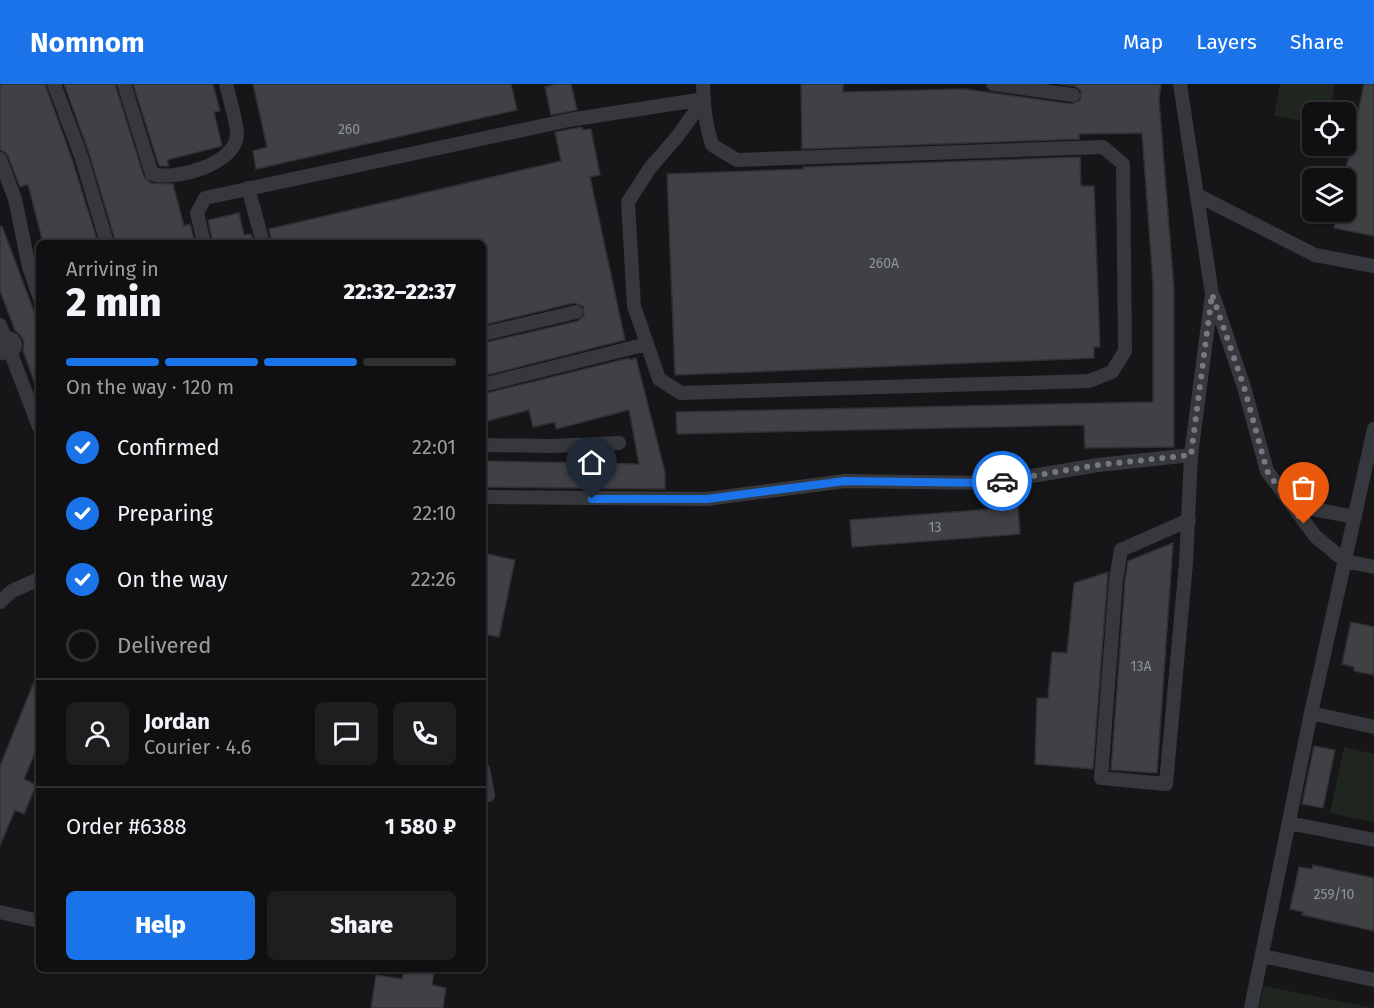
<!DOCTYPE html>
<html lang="en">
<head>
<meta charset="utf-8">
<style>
	body { margin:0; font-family:"Fira Sans",sans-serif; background:#1e1e20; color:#f1f3f6; height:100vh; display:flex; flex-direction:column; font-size:22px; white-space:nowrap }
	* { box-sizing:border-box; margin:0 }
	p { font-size:20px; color:#9c9d9f }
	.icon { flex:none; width:33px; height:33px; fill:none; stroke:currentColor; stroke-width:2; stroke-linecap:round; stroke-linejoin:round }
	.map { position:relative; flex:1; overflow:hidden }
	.details { position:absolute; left:36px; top:156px; width:450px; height:732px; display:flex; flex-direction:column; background:#101012; border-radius:9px; box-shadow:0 2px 4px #0004,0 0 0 2px #303032 }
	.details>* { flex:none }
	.tools { position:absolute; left:1302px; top:18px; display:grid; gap:12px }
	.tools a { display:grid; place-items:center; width:54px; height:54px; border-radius:9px; background:#101012; box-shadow:0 2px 4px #0004,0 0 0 2px #303032; font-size:30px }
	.pin { position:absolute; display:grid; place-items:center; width:51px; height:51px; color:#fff; margin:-62px -26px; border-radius:50% 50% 50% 0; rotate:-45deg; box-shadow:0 0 6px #0007 }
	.pin .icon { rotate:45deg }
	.courier { position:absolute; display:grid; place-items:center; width:60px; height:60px; margin:-30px; border:4px solid #1a73e8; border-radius:50%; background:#fff; color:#222; box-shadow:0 2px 8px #0007 }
	.summary em { font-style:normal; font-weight:800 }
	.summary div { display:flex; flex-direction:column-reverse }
	.summary { display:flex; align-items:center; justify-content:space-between; height:102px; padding:0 30px }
	h1 { font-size:39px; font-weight:800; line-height:45px }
	.bar { display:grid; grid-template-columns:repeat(4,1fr); gap:9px 6px; align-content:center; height:72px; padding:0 30px }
	.bar i { height:8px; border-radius:4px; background:#303032 }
	.bar .selected { background:#1a73e8 }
	.bar p { grid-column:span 4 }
	.line { display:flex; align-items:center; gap:15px; padding:0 30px; border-top:2px solid #303032 }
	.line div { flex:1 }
	.round { display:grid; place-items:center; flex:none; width:63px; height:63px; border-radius:9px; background:#1e1e20 }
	ol { padding:0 30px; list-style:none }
	li { display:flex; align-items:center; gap:18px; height:66px }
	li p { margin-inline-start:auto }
	li .icon { padding:6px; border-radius:50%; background:#1a73e8; color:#fff; stroke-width:4 }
	li:last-child { color:#9c9d9f }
	li i { width:33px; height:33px; border:3px solid #303032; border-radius:50% }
	.button { display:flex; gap:12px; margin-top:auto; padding:12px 30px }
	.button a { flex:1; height:69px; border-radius:9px; background:#1a73e8; color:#fff; font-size:24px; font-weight:800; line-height:69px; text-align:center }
	.button a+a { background:#1e1e20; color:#f1f3f6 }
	header { display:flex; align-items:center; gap:36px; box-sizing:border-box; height:84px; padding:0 30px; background:#1a73e8; color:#fff }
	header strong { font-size:28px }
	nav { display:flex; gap:33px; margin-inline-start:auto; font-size:21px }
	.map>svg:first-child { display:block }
</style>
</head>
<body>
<header>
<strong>Nomnom</strong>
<nav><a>Map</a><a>Layers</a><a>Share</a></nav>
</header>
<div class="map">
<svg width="1374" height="924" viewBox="0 0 1374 924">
	<rect width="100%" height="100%" fill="#161618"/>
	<path fill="#1e261f" d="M1280 0H1335L1330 28H1312V39L1274 32Z
		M1344 663 1374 670V738L1330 729Z
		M1264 902 1374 924H1259Z"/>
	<path fill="#404145" stroke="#303034" stroke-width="1.5" d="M0 0H45L72 75 98 159H43L28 100 20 103 8 72 5 68 0 66Z
		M64 0H115L144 93 151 99 173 100 184 142 190 140 195 159H116L89 69Z
		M133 0H213L220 27 214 28 222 62 167 76 169 82H159Z
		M253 0H511L517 26 256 85 253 67 267 63Z
		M556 0H571L577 26 551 31 545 3Z
		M801 0H843V8L964 5 1072 20 1080 16 1081 7 1075 2 1059 0H1161L1159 15 1174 206V363L1085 364 1084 341 677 350 676 328 1153 318V199L1142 49 1079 50V55L802 65Z
		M1364 0H1374V152L1334 144 1338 128H1346L1344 94Z
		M582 43 583 46 591 45 600 91 590 93 625 256 483 292V259L578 237 584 231 583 222 574 219 483 241V159H272L269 145 561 77 555 48Z
		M1080 73 1081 102H1094L1100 263H1094V274L675 291 667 90 803 85V83Z
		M239 129 244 151 251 150 254 159H213L208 136Z
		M2 142 39 241V304L37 305 23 267 24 258 21 252 15 246 0 207V143Z
		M629 274 630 276 636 274 665 388V405L483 403V377L639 380 629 326 556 345 555 338 533 343 529 326 483 338V310Z
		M1018 423 1020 450 852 463 850 436Z
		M1173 459 1157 689 1111 686 1125 497 1128 477Z
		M483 469 515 476 499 553 483 550Z
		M1108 488 1093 685 1035 680 1037 614H1048L1052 568 1067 569 1074 499Z
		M1351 538 1374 543V591L1354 587V583L1342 580Z
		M38 588 39 659 24 695 36 701 24 730 15 726 0 762V682Z
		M1314 662 1335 666 1323 724 1302 720Z
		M1313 781 1374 794V847L1302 831 1303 828 1290 825 1299 783 1312 785Z
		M404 885 434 888 432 901 446 904 443 924H371L376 891 402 895Z"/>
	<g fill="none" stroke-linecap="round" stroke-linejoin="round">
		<path stroke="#37383d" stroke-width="14" d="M54 0 81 72 107 159
			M124 0 152 90C175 97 237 80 237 50 237 38 229 13 226 0
			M703 0C704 24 705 38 712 61L737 76 1103 63 1123 80 1125 267 1112 288 1089 297 681 309 659 295 634 222 628 118 650 84 677 53 704 15
			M993 0 1073 11
			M1180 0 1212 210 1191 371 1186 479 1166 700 1101 694 1116 496 1121 466 1189 436
			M0 75 15 115 29 183 39 212
			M248 104 263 159
			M1199 112 1315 171 1374 182
			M204 159 197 129 205 114 569 36 704 15
			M1214 214 1244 303 1267 387 1315 452 1345 477 1374 483
			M0 241 39 343
			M483 250 576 228
			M483 301 647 260
			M483 361 552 362 619 359
			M483 413 707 415 845 397 989 399 1098 381 1191 371
			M1291 418 1313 425 1355 433
			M0 518 12 507 39 495
			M1311 629 1374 643
			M483 685 488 711
			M1289 739 1374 756
			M0 828 39 837
			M1262 872 1374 896
			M1251 924 1311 629 1374 345"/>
		<path stroke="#37383d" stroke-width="28" d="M0 262 8 261"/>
	</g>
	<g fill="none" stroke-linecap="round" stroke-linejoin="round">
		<path stroke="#757880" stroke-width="6" stroke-dasharray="0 10.8" d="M1002 397 1098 381 1191 371 1212 210 1244 303 1267 387 1304 440"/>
		<path stroke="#1a73e8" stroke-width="8" d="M592 415H707L845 397 989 399 1002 397"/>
	</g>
	<g text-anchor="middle" stroke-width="5" stroke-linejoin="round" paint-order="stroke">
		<g font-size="14" fill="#8e929b">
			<text x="349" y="50">260</text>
			<text x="884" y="184">260А</text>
			<text x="935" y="448">13</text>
			<text x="1141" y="587">13А</text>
			<text x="1334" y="815">259/10</text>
		</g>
	</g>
</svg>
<div class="tools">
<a><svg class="icon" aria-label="locate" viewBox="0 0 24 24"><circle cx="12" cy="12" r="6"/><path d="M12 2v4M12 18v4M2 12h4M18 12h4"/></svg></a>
<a><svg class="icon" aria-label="layers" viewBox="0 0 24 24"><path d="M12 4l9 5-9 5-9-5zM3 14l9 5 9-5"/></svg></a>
</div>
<div class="pin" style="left:1304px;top:440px;background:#ea580c"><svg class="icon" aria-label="bag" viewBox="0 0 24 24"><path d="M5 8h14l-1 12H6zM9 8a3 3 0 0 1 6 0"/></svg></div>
<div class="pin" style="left:592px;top:415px;background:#1f2937"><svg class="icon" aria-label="home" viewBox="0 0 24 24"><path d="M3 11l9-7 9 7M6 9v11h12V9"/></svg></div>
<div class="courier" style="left:1002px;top:397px"><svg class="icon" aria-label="car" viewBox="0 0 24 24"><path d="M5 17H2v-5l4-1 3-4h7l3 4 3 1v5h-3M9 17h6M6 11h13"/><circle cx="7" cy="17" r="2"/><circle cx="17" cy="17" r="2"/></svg></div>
<section class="details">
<div class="summary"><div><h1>2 min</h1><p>Arriving in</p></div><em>22:32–22:37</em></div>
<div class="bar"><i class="selected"></i><i class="selected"></i><i class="selected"></i><i></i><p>On the way · 120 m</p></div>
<ol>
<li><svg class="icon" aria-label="check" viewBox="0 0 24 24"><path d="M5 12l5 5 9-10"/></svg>Confirmed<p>22:01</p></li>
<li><svg class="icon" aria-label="check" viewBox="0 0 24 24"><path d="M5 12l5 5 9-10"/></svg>Preparing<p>22:10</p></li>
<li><svg class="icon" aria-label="check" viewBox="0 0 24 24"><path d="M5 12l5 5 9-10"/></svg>On the way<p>22:26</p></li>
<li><i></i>Delivered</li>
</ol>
<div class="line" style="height:108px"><a class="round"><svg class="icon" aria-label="person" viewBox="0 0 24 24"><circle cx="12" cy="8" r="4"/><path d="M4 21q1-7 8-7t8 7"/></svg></a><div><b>Jordan</b><p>Courier · 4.6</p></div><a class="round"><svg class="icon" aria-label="chat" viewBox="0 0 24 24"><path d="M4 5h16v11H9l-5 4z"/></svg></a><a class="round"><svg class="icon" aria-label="phone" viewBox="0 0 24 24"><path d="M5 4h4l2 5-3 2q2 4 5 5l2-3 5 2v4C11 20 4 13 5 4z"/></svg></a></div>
<div class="line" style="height:78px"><div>Order #6388</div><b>1 580 ₽</b></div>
<div class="button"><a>Help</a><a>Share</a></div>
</section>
</div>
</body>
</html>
